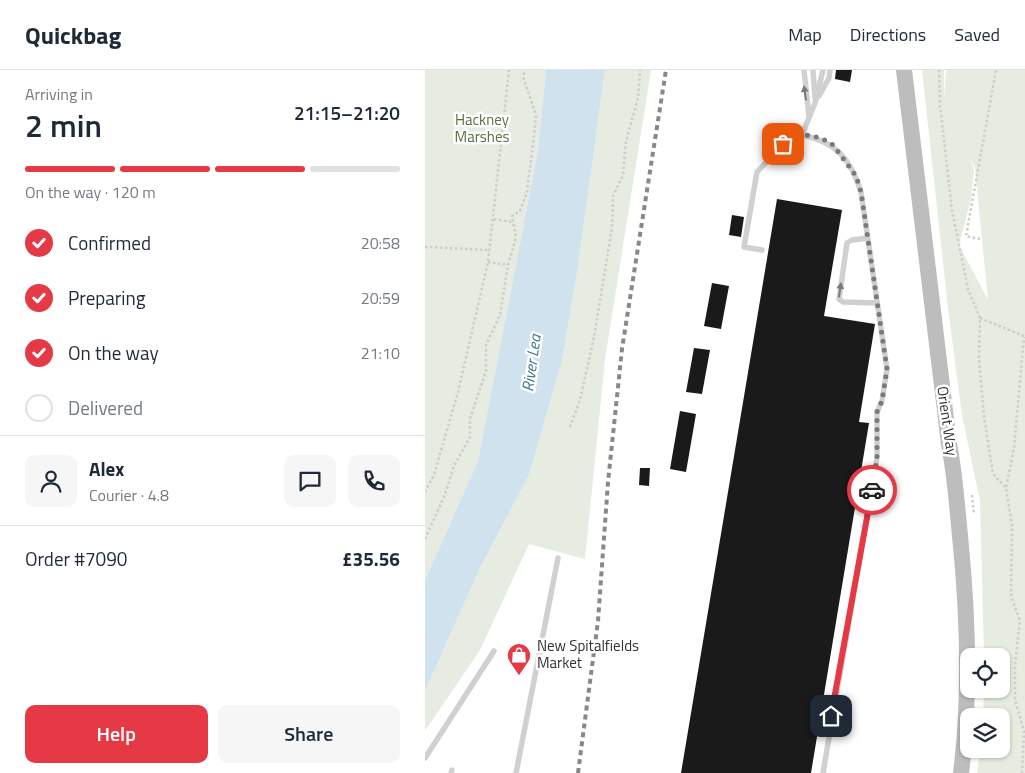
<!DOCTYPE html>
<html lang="en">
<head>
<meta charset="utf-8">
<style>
	body { margin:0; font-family:"Titillium Web",sans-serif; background:#f6f6f7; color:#1f2937; height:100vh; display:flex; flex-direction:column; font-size:19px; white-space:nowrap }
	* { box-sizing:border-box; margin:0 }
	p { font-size:16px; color:#747a83 }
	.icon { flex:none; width:28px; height:28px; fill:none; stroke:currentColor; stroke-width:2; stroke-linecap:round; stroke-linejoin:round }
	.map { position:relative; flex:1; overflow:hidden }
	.drawer { display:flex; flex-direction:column; background:#fff; width:425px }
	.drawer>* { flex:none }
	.fabs { position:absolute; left:535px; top:578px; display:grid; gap:10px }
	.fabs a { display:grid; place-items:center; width:50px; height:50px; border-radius:10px; background:#fff; box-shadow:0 1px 4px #0004; font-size:25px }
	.pin { position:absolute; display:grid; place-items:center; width:42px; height:42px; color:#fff; margin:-21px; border-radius:10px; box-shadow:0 2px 8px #0006 }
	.courier { position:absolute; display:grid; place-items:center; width:50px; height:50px; margin:-25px; border:4px solid #e63946; border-radius:50%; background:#fff; color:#222; box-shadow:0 1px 6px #0007 }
	.summary em { font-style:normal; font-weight:600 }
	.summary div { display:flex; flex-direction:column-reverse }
	.summary { display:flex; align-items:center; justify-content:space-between; height:85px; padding:0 25px }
	h1 { font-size:32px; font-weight:600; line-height:38px }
	.bar { display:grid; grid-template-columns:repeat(4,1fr); gap:8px 5px; align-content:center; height:60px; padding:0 25px }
	.bar i { height:6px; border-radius:4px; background:#e0e1e3 }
	.bar .selected { background:#e63946 }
	.bar p { grid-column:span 4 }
	.line { display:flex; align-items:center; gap:12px; padding:0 25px; border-top:1px solid #e0e1e3 }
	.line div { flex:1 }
	.round { display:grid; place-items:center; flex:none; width:52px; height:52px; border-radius:10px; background:#f6f6f7 }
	ol { padding:0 25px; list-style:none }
	li { display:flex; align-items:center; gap:15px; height:55px }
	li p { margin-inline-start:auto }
	li .icon { padding:5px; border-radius:50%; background:#e63946; color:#fff; stroke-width:4 }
	li:last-child { color:#747a83 }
	li i { width:28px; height:28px; border:2px solid #e0e1e3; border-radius:50% }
	.primary-button { display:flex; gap:10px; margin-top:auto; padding:10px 25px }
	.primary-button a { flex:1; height:58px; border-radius:10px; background:#e63946; color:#fff; font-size:20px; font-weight:600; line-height:58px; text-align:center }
	.primary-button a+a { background:#f6f6f7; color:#1f2937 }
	header { display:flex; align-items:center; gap:30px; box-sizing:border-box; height:70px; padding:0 25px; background:#fff; border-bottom:1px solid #e0e1e3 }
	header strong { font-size:24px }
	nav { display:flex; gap:28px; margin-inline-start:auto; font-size:18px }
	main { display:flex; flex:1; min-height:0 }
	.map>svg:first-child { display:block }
</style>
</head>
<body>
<header>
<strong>Quickbag</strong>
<nav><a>Map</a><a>Directions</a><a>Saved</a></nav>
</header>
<main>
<section class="drawer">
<div class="summary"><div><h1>2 min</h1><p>Arriving in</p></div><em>21:15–21:20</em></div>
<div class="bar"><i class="selected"></i><i class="selected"></i><i class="selected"></i><i></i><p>On the way · 120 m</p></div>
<ol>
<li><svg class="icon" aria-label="check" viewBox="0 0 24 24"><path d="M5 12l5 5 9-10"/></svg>Confirmed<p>20:58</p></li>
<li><svg class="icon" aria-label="check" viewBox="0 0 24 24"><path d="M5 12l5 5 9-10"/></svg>Preparing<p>20:59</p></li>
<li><svg class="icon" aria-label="check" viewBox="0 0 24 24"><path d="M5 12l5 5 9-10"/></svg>On the way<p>21:10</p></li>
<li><i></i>Delivered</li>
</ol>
<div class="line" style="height:90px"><a class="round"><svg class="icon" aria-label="person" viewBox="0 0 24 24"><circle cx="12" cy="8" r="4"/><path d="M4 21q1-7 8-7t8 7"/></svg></a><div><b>Alex</b><p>Courier · 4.8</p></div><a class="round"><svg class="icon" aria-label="chat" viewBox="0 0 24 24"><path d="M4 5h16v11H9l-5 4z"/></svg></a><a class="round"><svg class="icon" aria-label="phone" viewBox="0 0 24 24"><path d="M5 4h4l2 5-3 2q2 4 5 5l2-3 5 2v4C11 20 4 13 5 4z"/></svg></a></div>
<div class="line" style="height:65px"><div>Order #7090</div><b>£35.56</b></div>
<div class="primary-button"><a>Help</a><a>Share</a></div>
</section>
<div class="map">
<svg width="600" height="703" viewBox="0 0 600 703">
	<rect width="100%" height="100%" fill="#fff"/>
	<path fill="#e6ecdf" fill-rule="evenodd" d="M0 0H121L113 80 53 391 0 510Z
		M180 0H226L180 289 160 489 104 474 55 580 0 661V621L56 496 104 405 137 291 153 197Z
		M497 0H519V31L521 0H600V703H552L555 679H576V646H558L559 619H576V586H559L555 431 537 345 523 238ZM546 90 550 98 563 230 534 175 546 129 549 101Z"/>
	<path fill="#cfe2ee" d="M121 0H180L153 197 137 291 104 405 56 496 0 621V510L53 391 113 80Z"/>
	<path fill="#1a1a1a" d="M411 0H427L425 12 410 9Z
		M352 129 417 140 399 246 450 254 434 352 444 353 386 703H256Z
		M307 145 319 147 316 167 304 165Z
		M287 213 304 216 296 259 279 256Z
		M269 278 285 280 277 324 261 322Z
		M255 341 271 344 261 402 245 399Z
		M215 398H225L224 416 214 415Z"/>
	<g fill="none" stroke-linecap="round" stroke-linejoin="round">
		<path stroke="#cdcdcd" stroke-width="2.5" stroke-dasharray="2.5 2.5" stroke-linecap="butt" d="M514 0 515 35 527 140 543 219 555 248 554 289 559 347 568 404 581 418
			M69 149 87 152
			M555 169 541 166 571 0
			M0 177 65 180
			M63 192 83 195
			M555 248 599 266
			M145 357 155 330 169 267 187 158 188 126 198 105 201 71 213 28 215 0
			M0 422 9 405 33 322 63 192 84 0
			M547 425 549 444
			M0 469 19 427 29 396 45 367V349L61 301V275L75 245 83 195 91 167 87 146 95 141 102 122 110 57 111 45 98 7 100 0
			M597 703 599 661 590 630V593L595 551 586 526 587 455 581 418 589 378 599 267"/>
		<path stroke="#d0d0d0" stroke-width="5.5" d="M379 0 384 46
			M388 0 390 28
			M398 0 390 33 377 65C411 72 426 89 436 122L462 299 457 331 452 342V388L398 703
			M394 26 404 8 405 0
			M443 168 427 170 422 173 414 229 418 232 452 233
			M337 180 319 177 332 102 358 74 377 65
			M0 688 69 581
			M26 703 27 700
			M91 703 133 488"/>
		<path stroke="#bdbdbd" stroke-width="16" d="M479 0 524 374C530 405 532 435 535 466 543 545 546 624 536 703"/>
		<path stroke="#888" stroke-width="4" stroke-dasharray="5 4" stroke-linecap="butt" d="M153 703 173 551 183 412 197 279 241 0"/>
	</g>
	<defs><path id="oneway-solid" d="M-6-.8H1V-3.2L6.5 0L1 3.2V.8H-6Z" transform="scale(1.25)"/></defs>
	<g fill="#7a7a7a">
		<use href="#oneway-solid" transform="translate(380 23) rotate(-98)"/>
		<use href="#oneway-solid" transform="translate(415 220) rotate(-82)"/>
	</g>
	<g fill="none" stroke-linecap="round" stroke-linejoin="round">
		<path stroke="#7a7a7a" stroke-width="5" stroke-dasharray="0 9" d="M358 74 377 64 396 68 408 75 431 106 436 122 462 299 457 331 452 342V388L447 420"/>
		<path stroke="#e63946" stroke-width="6" d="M406 646 447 420"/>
	</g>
	<defs>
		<g id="shop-pin" transform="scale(1.25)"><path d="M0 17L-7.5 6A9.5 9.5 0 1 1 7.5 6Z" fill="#e63946" stroke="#fff"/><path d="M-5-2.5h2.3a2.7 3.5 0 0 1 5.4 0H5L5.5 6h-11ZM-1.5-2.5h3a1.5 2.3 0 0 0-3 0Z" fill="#fff"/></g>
	</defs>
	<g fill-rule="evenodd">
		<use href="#shop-pin" x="94" y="585"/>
	</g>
	<g text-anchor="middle" stroke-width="5" stroke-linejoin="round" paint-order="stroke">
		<g font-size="15" fill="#56703f" stroke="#fff">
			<text x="57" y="55">Hackney<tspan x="57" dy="17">Marshes</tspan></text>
		</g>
		<g font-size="15" fill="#333" stroke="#fff">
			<text transform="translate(522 351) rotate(82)" y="5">Orient Way</text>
		</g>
		<g font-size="15" fill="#333" stroke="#fff" text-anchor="start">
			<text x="112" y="581">New Spitalfields<tspan x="112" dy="17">Market</tspan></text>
		</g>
		<g font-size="16" font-style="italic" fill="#3f7597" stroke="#fff">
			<text transform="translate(106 293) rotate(-82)" y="6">River Lea</text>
		</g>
	</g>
</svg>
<div class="fabs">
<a><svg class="icon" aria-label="locate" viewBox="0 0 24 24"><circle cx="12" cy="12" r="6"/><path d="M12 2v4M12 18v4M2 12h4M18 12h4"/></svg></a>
<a><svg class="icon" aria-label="layers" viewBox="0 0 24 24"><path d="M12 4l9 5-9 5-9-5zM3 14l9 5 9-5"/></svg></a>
</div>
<div class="pin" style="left:358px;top:74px;background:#ea580c"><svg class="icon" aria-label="bag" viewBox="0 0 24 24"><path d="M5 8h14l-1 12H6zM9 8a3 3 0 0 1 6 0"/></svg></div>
<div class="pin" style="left:406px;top:646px;background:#1f2937"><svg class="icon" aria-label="home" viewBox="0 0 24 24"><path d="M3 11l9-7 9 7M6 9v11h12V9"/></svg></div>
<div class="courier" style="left:447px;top:420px"><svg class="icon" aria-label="car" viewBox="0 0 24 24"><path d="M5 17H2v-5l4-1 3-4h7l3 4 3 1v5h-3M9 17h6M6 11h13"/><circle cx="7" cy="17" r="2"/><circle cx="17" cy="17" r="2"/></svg></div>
</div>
</main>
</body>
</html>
